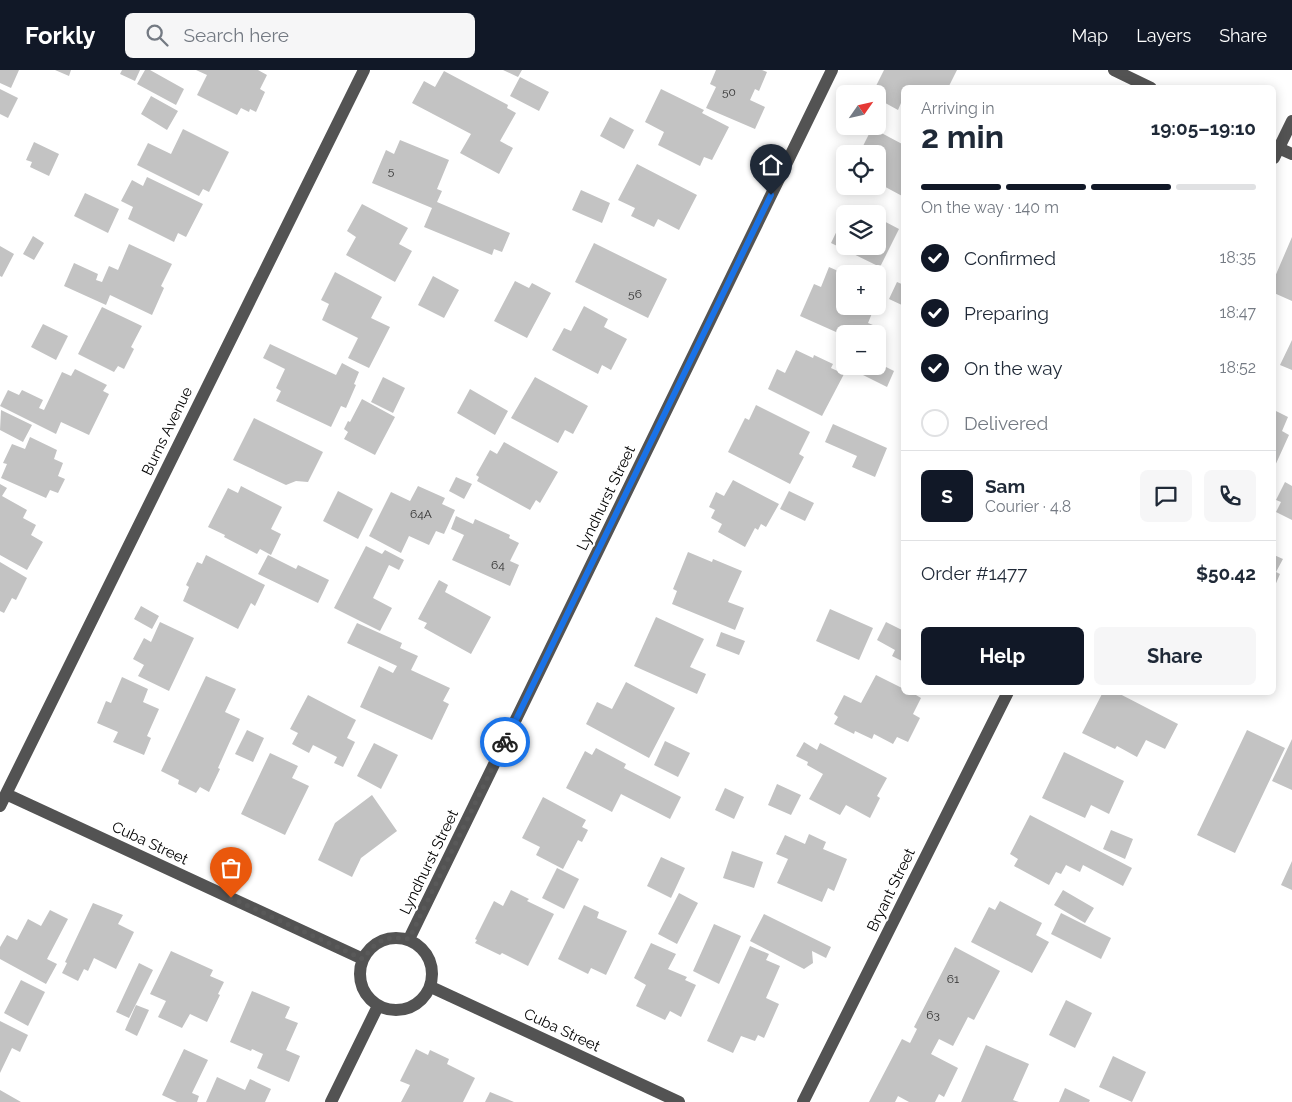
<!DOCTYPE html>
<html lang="en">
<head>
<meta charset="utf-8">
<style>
	body { margin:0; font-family:Raleway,sans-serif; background:#f6f6f7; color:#1f2937; height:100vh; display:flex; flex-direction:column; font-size:19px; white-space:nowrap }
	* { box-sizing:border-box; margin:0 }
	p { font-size:16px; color:#747a83 }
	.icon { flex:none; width:28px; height:28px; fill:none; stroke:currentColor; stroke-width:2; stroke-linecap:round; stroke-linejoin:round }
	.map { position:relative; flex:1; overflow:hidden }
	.drawer { position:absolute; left:901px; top:15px; width:375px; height:610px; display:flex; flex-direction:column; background:#fff; border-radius:8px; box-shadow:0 2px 12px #0003 }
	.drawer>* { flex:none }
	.needle { width:32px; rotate:56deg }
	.buttons { position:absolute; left:836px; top:15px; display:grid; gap:10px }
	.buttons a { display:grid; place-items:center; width:50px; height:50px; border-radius:8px; background:#fff; box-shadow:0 2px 12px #0003; font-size:25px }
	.pin { position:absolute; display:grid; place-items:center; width:42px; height:42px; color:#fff; margin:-51px -21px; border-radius:50% 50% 50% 0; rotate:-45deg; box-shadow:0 0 5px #0007 }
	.pin .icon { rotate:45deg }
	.courier { position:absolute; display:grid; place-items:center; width:50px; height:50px; margin:-25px; border:4px solid #1a73e8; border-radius:50%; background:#fff; color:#222; box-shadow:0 1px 6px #0007 }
	.headline em { font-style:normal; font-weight:700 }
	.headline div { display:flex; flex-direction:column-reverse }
	.headline { display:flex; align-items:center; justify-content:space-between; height:85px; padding:0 20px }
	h1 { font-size:32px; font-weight:700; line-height:38px }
	.bar { display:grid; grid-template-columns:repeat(4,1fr); gap:8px 5px; align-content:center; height:60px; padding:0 20px }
	.bar i { height:6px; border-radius:4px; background:#e0e1e3 }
	.bar .selected { background:#111827 }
	.bar p { grid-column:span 4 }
	.line { display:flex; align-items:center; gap:12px; padding:0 20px; border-top:1px solid #e0e1e3 }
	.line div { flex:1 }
	.round { display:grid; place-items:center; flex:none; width:52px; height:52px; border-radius:8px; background:#f6f6f7 }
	ol { padding:0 20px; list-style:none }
	li { display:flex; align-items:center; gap:15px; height:55px }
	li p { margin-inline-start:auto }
	li .icon { padding:5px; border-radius:50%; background:#111827; color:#fff; stroke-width:4 }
	li:last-child { color:#747a83 }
	li i { width:28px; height:28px; border:2px solid #e0e1e3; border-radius:50% }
	.button { display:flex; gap:10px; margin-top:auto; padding:10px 20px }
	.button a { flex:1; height:58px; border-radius:8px; background:#111827; color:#fff; font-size:20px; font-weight:700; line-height:58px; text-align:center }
	.button a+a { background:#f6f6f7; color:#1f2937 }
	header { display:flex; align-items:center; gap:30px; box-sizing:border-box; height:70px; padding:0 25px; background:#111827; color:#fff }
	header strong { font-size:24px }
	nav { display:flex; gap:28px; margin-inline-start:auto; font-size:18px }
	.search { width:350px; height:45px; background:#f6f6f7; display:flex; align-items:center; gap:12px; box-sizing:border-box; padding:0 18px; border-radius:8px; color:#747a83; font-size:19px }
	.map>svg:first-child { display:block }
</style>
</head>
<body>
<header>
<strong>Forkly</strong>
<div class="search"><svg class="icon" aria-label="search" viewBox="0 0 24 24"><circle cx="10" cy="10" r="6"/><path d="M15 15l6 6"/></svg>Search here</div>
<nav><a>Map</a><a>Layers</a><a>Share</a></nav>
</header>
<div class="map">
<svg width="1292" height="1032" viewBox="0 0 1292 1032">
	<rect width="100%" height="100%" fill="#fff"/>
	<path fill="#c3c3c3" d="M0 0H19L11 18 0 13Z
		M55 0H71L69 6Z
		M122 0H140L135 11 120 4Z
		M145 0H150L184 19 176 35 137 14Z
		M196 0H258L267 5 260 19 265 22 256 42 250 39 249 42 241 38 237 45 197 25 207 5Z
		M503 0H522L518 7Z
		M716 0H762L767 2 759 21 755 19 750 30 765 37 755 59 706 38 716 17 710 14Z
		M884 0H957L948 18H904V35L901 33 898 40 878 29V24H872Z
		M444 1 508 35 507 38 516 43 500 71 513 78 499 104 460 83 471 64 412 33 424 11 435 17Z
		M520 7 549 22 539 41 510 26Z
		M0 19 18 28 8 48 0 44Z
		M661 19 704 40 702 43 729 57 712 90 704 87 700 96 658 75 664 62 645 52Z
		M151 26 178 41 167 60 141 44Z
		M610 47 634 60 624 79 600 66Z
		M872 58 904 75 901 85 904 86V127L878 113V84H859Z
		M183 59 229 82 209 122 203 119 199 126 137 95 148 73 171 84Z
		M400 70 449 90 437 119 442 121 437 132 510 163 502 182 494 179 492 185 424 157 432 138 372 113 386 80 394 84Z
		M34 72 59 84 49 106 30 97 32 92 26 90Z
		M637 94 697 125 679 160 658 149 654 157 631 146 635 138 618 130Z
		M147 107 203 134 186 167 178 163 174 172 128 149 133 137 121 131 132 110 143 116Z
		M581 120 610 133 602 153 572 140Z
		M85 123 119 139 108 163 74 146Z
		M362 134 408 158 399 174 412 181 395 212 346 185 356 167 347 161Z
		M849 135 868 144H845Z
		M845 144V176H878V148L899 159 880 197 831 173Z
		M33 166 44 173 34 190 23 184Z
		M1292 167V231L1274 223V209Z
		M594 173 667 209 648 248 575 212Z
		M129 174 172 194 161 216 164 218 152 245 110 225 106 235 64 216 74 193 98 204 96 210 102 212 109 196 118 200Z
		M0 176 14 184 2 207 0 206Z
		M829 197 845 204V236H875L868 253 878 257 875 264H845V266L800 246 814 214 821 217Z
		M335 202 382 227 371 248 390 257 369 298 348 288 358 268 322 250 329 234 321 230Z
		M433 206 459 220 444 248 418 235Z
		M515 211 529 218 532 213 551 223 527 268 494 251Z
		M897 212 904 215V236L889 229Z
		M584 236 608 249 604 257 627 269 611 300 602 295 598 304 552 280 564 258 571 261Z
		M102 237 142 256 131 277 134 279 124 299 118 296 114 302 78 284Z
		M43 254 68 266 56 290 31 277Z
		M1292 270V300L1280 295Z
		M270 274 336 305 342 293 359 302 354 314 356 315 346 338 341 336 331 357 276 331 281 321 276 318 285 299 263 288Z
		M796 280 813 288 814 285 833 294 831 298 844 304 822 346 768 319 777 299 785 303Z
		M878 293 894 301 887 317 845 296H878Z
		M75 299 107 315 103 321 109 324 89 365 61 352 56 364 0 336 8 320 19 325 22 320 43 330 39 338 44 340 62 302 71 306Z
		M383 307 405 318 393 343 371 332Z
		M535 307 588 336 573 364 565 360 558 373 511 348Z
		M470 319 508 341 495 365 457 343Z
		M362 329 395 347 375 385 344 369 348 362 344 359 348 351 350 352Z
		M756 335 810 362 799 384 804 387 790 414 728 382 745 348 749 350Z
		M1 340 32 355 23 372 0 360Z
		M1274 340 1288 347 1282 361 1289 365 1274 398Z
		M254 348 323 382 308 412 296 411 286 415 233 390Z
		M833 354 887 378 875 407 852 397 857 386 825 372Z
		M30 367 57 380 54 389 63 393 58 406 65 409 58 423 50 420 46 428 1 408 7 394 3 393 12 374 25 379Z
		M504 372 558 402 540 433 536 430 530 440 477 411 479 407 476 405 490 380 497 384Z
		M456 407 472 414 464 429 449 421Z
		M733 410 779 434 766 457 761 454 758 460 755 458 745 477 718 462 722 454 711 448 715 440 709 437 716 422 724 426Z
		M1285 412 1292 416V450L1276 442 1281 432 1276 430Z
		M0 414 7 418 2 426 27 440 23 448 36 455 31 465 43 472 27 500 0 485Z
		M241 416 282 437 271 459 281 464 271 485 260 479 257 484 224 467 225 465 208 457 228 418 238 423Z
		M418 416 445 428 442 434 455 440 444 464 436 461 429 475 409 466 401 483 369 466 391 422 410 431Z
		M338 421 373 439 358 469 323 451Z
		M789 421 814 433 805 451 780 439Z
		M456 446 473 454 475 449 510 465 509 468 519 473 510 491 519 495 510 516 452 490 464 465 451 459Z
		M366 476 382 484 385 480 404 490 399 500 389 495 373 528 392 538 380 561 334 538Z
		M688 482 712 492 713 489 742 501 728 532 744 538 735 560 672 534 677 521 673 519Z
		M206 485 265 515 255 536 251 533 238 559 183 531 189 517 186 515 197 492 202 494Z
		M268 485 296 499 298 495 329 510 318 533 258 504Z
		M1274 485 1283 489 1276 502 1280 504 1274 518Z
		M0 492 27 508 16 530 12 528 4 543 0 541Z
		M439 510 448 515 445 522 491 547 471 584 424 558 427 553 418 549Z
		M141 536 159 546 152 559 134 549Z
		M830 539 873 558 859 590 816 571Z
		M656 547 704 569 690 597 706 604 697 624 634 596Z
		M160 552 194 568 169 621 138 606 144 595 133 589 144 568 151 572Z
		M886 552 904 561V592L892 586 895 580 877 570Z
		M357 553 402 573 400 578 418 586 411 600 450 618 443 631 449 634 432 670 360 637 379 596 393 603 397 596 347 573Z
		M721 562 745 571 739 585 716 576Z
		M876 605 904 619V622H911L921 628 913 644 920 648 908 672 897 667 893 674 874 664 872 669 855 661 854 664 834 654 838 647 834 644 844 625 861 633Z
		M206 606 236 619 225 642 240 649 218 698 220 699 209 722 200 717 196 723 178 714 179 710 161 701Z
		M122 607 148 619 143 632 159 639 147 666 151 668 144 685 113 672 118 662 97 653 106 631 111 633Z
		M626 612 675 638 649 688 586 654 597 632 612 639Z
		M1103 622H1116L1178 654 1165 679 1146 670 1137 687 1117 676 1115 679 1082 663Z
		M308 625 356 650 347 668 355 672 343 697 334 693 337 687 313 675 309 683 292 674 298 663 290 659Z
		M247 660 264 668 253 692 235 684Z
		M1247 660 1285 678 1235 783 1197 765Z
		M1292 669V720L1272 711Z
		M665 671 690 683 678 707 654 695Z
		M804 672 817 680 820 673 887 708 877 726 880 728 870 748 846 735 840 745 809 729 823 704 807 695 808 692 796 686Z
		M374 673 398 685 381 719 357 706Z
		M596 678 626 694 624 698 681 727 670 749 621 724 612 742 566 718 585 681 592 685Z
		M1064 682 1124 711 1109 744 1091 735 1085 748 1042 728Z
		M270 683 298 696 292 708 309 716 285 765 241 744Z
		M777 714 801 725 791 745 768 735Z
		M725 718 744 727 734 749 715 740Z
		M372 725 397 761 361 788 352 807 318 790 335 753Z
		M543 727 586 750 582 757 588 760 582 772 578 770 563 799 536 785 540 777 522 768Z
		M1030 745 1132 798 1123 816 1083 795 1080 802 1066 795 1061 804 1056 802 1049 815 1014 796 1018 789 1010 784Z
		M1111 760 1133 769 1125 789 1103 779Z
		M809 764 826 772 823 779 847 789 834 821 828 818 822 832 777 813 788 789 776 784 785 765 805 774Z
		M732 781 763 792 754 818 723 808Z
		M661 787 685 798 671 828 647 816Z
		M1292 791V820L1281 815Z
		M557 798 579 809 564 839 542 828Z
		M511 820 529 829 527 831 554 844 528 896 502 883 500 885 475 873 477 870 475 869 494 831 503 836Z
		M1063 820 1094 838 1085 853 1054 835Z
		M679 823 698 833 677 874 658 864Z
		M1000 831 1042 853 1036 865 1049 872 1032 903 971 872 989 837 995 840Z
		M93 833 123 845 118 854 134 862 116 899 94 888 88 901 84 899 78 911 62 903 67 893 65 892Z
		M584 835 599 842 597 848 627 861 606 905 591 898 588 904 558 889Z
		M50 840 68 849 47 889 57 894 46 914 0 889V877L7 865 17 870 28 849 41 856Z
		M1061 843 1111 868 1101 889 1051 864Z
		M764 844 831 877 826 888 812 881 813 893 804 899 750 871Z
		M714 854 741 866 719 914 693 901Z
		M651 873 676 884 668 899 687 907 685 910 696 915 681 947 670 941 665 950 636 936 646 915 634 908Z
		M750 876 769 884 766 890 780 896 766 928 779 934 764 968 758 965 755 971 741 966 733 983 707 971Z
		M955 877 1000 901 974 950 968 947 953 976 939 969 931 984 958 998 944 1027 939 1024 935 1032H909L898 1026 895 1032H869L902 969 910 973 917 959 914 957Z
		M171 881 213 900 210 906 224 912 218 924 220 925 207 952 190 944 182 958 158 947 166 931 150 924Z
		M139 893 153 900 129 948 116 942Z
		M21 910 45 922 28 956 4 943Z
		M252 921 290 937 285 948 298 953 286 980 300 986 289 1012 257 998 263 984 252 979 251 981 230 972Z
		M1066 930 1092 943 1075 978 1049 965Z
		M136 935 149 940 137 966 125 960Z
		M0 951 28 965 20 982 12 978 0 1003Z
		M986 975 1029 994 1013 1030 1019 1032H961Z
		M184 979 208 990 192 1023 199 1026 197 1032H177L162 1025Z
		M416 979 428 985 430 980 449 989 447 994 475 1008 463 1032H401L410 1015 400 1011Z
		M1113 986 1146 1002 1132 1032 1099 1017Z
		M217 1007 245 1020 250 1009 271 1019 265 1032H206Z
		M1065 1018 1090 1030 1089 1032H1059Z
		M0 1020 21 1032H0Z
		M490 1022 514 1032H485Z"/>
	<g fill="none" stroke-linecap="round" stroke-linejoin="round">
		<path stroke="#535353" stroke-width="12" d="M1114 0 1151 18
			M1274 76 1292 84
			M1274 88 1292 51
			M6 724 363 889
			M0 736 364 0
			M360 904a36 36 0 1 1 72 0a36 36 0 1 1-72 0Z
			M409 869 832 0
			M431 917 679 1032
			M331 1032 378 936
			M803 1032 1008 622"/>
	</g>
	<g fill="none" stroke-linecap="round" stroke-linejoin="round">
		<path stroke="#595959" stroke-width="5" stroke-dasharray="0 9" d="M231 828 363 889C378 869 384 866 409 869L505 672"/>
		<path stroke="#1a73e8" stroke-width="6" d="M505 672 771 125"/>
	</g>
	<g text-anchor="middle" stroke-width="4.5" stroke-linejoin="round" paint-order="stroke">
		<g font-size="12" fill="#313131">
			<text x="729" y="26">50</text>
			<text x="391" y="105">5</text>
			<text x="635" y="228">56</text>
			<text x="421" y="448">64A</text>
			<text x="498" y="499">64</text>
			<text x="953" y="913">61</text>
			<text x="933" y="949">63</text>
		</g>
		<g font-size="15" fill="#000" stroke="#fff">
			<text transform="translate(167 361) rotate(-64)" y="5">Burns Avenue</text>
			<text transform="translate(606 428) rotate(-64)" y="5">Lyndhurst Street</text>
			<text transform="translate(150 773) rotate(25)" y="5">Cuba Street</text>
			<text transform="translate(429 792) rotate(-64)" y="5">Lyndhurst Street</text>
			<text transform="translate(891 820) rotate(-64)" y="5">Bryant Street</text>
			<text transform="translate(562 960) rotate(25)" y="5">Cuba Street</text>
		</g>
	</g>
</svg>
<div class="buttons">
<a><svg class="needle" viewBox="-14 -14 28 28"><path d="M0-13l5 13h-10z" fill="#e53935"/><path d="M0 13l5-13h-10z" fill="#747a83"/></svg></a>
<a><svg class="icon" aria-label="locate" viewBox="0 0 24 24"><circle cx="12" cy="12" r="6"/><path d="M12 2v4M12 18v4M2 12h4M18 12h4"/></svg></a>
<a><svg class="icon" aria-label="layers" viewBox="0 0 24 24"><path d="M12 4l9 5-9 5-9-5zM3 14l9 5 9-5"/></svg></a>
<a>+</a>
<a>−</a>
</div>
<div class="pin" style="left:231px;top:828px;background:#ea580c"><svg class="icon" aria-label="bag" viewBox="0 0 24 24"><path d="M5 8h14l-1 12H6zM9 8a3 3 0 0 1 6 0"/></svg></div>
<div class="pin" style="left:771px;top:125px;background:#1f2937"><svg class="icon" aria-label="home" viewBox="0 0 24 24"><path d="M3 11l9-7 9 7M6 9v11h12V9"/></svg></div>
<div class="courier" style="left:505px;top:672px"><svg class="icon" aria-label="bike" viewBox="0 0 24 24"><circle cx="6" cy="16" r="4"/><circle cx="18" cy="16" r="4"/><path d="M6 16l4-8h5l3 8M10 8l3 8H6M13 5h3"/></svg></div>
<section class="drawer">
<div class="headline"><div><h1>2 min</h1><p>Arriving in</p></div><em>19:05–19:10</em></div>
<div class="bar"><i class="selected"></i><i class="selected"></i><i class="selected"></i><i></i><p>On the way · 140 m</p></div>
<ol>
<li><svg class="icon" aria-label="check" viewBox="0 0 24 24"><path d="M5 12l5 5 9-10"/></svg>Confirmed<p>18:35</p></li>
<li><svg class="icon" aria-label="check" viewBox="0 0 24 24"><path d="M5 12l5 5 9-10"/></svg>Preparing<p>18:47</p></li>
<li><svg class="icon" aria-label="check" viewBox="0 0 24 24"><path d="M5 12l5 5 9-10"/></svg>On the way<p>18:52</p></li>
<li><i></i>Delivered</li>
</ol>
<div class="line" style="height:90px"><b class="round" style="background:#111827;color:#fff">S</b><div><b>Sam</b><p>Courier · 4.8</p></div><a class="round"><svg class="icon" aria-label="chat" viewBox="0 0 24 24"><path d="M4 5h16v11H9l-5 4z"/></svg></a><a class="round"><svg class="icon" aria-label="phone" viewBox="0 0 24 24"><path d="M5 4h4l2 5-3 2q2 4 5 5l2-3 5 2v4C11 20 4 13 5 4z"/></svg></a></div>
<div class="line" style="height:65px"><div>Order #1477</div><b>$50.42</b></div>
<div class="button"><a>Help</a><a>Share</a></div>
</section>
</div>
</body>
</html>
